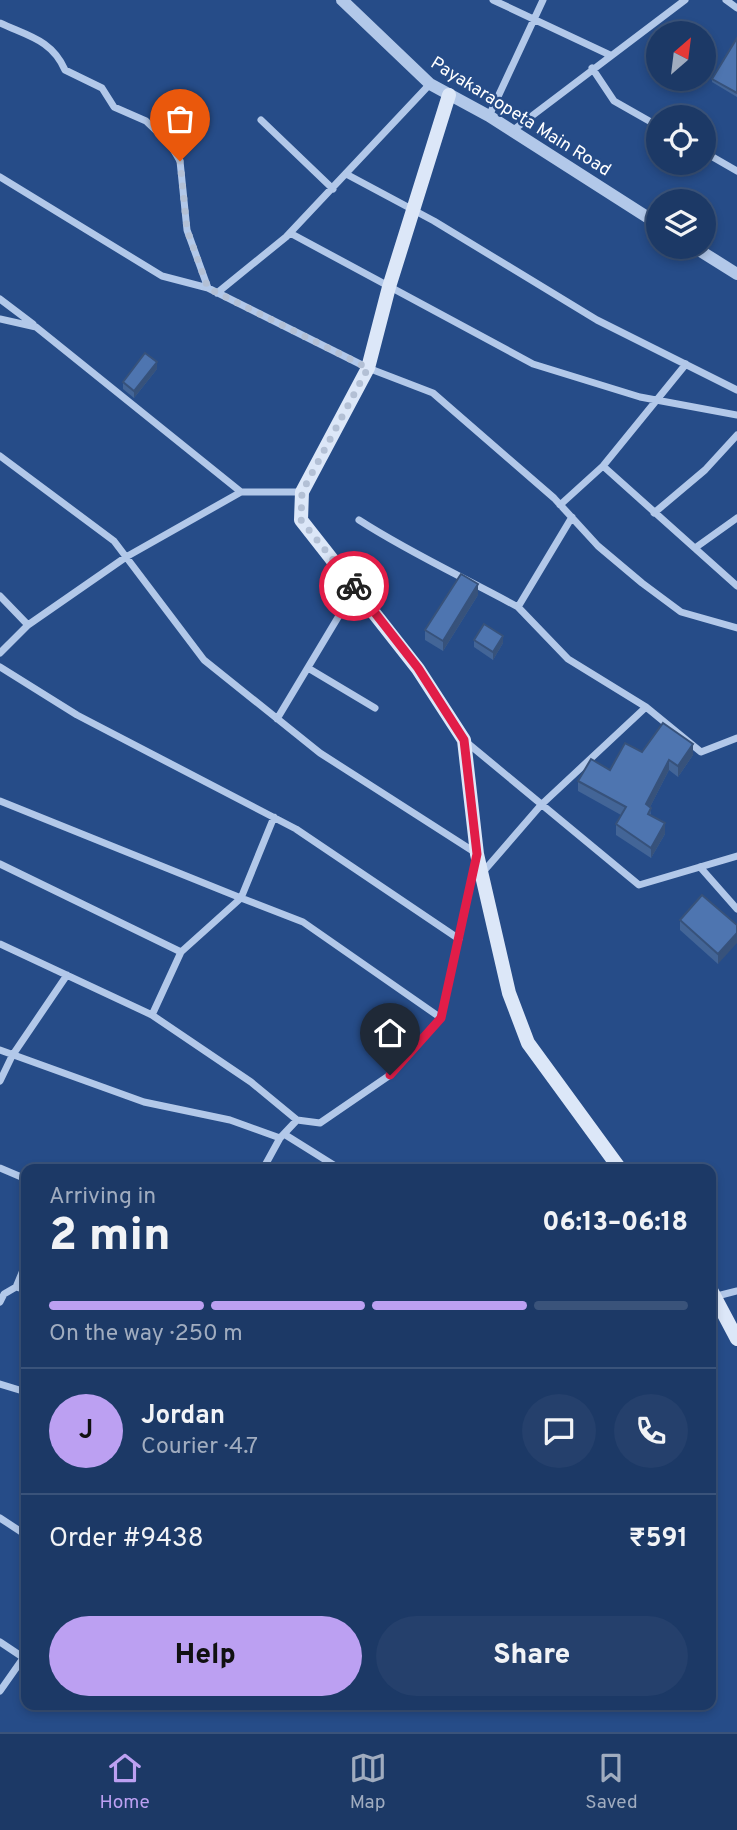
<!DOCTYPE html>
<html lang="en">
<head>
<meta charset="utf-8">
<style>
	body { margin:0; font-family:Overpass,sans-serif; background:#25406c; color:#f1f3f6; height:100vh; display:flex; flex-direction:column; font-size:26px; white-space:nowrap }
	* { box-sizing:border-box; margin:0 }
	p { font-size:23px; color:#a0acbf }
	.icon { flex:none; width:38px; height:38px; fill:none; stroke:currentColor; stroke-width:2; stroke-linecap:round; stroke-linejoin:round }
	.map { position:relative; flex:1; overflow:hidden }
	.side { position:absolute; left:21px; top:1164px; width:695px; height:546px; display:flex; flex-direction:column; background:#1c3966; border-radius:14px; box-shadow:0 4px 10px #0003,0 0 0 2px #3a537a }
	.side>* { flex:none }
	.needle { width:46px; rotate:28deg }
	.fabs { position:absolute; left:646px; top:21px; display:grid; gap:14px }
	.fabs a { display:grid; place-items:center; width:70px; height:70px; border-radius:50%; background:#1c3966; box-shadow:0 4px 10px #0003,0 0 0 2px #3a537a; font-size:35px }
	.pin { position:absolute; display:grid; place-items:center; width:60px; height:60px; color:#fff; margin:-72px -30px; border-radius:50% 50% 50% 0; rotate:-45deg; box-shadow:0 0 7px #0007 }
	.pin .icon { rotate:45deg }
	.courier { position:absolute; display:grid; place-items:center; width:70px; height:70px; margin:-35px; border:5px solid #e11d48; border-radius:50%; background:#fff; color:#222; box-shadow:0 2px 9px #0007 }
	.headline em { font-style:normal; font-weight:800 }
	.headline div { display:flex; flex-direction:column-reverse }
	.headline { display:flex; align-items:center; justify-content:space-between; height:119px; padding:0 28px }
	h1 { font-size:46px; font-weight:800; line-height:52px }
	.bar { display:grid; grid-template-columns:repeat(4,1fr); gap:10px 7px; align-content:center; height:84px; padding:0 28px }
	.bar i { height:9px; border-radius:5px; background:#3a537a }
	.bar .current { background:#bca0f2 }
	.bar p { grid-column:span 4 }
	.line { display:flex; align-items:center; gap:18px; padding:0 28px; border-top:2px solid #3a537a }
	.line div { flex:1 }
	.round { display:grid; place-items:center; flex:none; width:74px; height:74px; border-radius:37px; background:#25406c }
	.button { display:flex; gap:14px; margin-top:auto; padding:14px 28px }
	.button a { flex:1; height:80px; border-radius:42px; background:#bca0f2; color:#111; font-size:28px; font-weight:800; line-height:80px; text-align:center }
	.button a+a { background:#25406c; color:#f1f3f6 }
	.menu { display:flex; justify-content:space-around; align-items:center; height:98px; border-top:2px solid #3a537a; background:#1c3966; font-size:19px; color:#a0acbf }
	.menu a { display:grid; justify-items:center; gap:4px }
	.menu .current { color:#bca0f2 }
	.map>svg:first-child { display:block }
</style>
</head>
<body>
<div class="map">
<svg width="737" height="1732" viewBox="0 0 737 1732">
	<rect width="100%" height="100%" fill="#264c88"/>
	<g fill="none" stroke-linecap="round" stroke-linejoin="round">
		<path stroke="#b2c8e9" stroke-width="7" d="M493 0 610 55
			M726 0 737 8
			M0 23C28 36 52 40 65 70L102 88 114 107 146 121 170 144 180 161 187 230 208 288
			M592 68 614 101 658 126
			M489 116 543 0
			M261 120 333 189
			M512 131 685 0
			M704 152 737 171
			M348 175 434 221 597 320 737 390
			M0 177 162 276 208 288 368 368 433 393 554 498 598 546 642 583 681 612 737 628
			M290 233 533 364 640 397 737 415
			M217 293 286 237 430 84
			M0 299 33 324
			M0 319 36 327 241 492
			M0 456 114 541 204 660 320 753 476 853
			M603 466 737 586
			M560 505 603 466 686 364
			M654 513 705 470 737 435
			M572 517 518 607 568 659 646 707
			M359 520C410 553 465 578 518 607
			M695 548 737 518
			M0 596 28 625
			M0 653 28 625 126 557 241 492H302
			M0 667 77 715 296 829 459 939
			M308 668 375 708
			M277 719 355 589
			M465 741 639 885 737 856
			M0 801 241 898 274 817
			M0 864 181 952
			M700 867 737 909
			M483 872 541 805 646 707 701 752 737 738
			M0 944 152 1015 251 1082 297 1120
			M152 1015 181 952 241 898 303 922 441 1018
			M0 1050 144 1102 230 1120 280 1138
			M0 1081 12 1056 67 975
			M284 1134 340 1169
			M0 1168 26 1179
			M263 1169 280 1138 297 1120 320 1123 390 1075 441 1018 475 865
			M16 1287 26 1263
			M717 1296 737 1291
			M0 1302 4 1294 16 1287 26 1290
			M710 1319 723 1308
			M0 1384 26 1392
			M0 1518 26 1535
			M0 1642 24 1658
			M0 1691 26 1654"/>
		<path stroke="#b2c8e9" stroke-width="12" d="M342 0 430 84 489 116 658 224
			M694 247 737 274"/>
		<path stroke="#dce7f8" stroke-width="14" d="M449 95 389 287 368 368 302 492 301 520 418 669 464 740 477 854 509 993 528 1043 620 1169
			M710 1288 737 1339"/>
	</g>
	<path fill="#436597" d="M737 38V97L712 82V79Z
		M157 369 134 398 123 389V382Z
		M478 595 443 651 425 640V630Z
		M474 640 503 643 493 660 474 647Z
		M693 755 678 777 669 770 650 807 651 816 665 834 651 858 616 835V824L621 815 578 791V781L610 770Z
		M680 920 737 925 718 964 680 930Z"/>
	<path fill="#37527b" d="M157 362V369L134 398V391Z
		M478 584V595L443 651V641Z
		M503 636V643L493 660V652Z
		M693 744V755L678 777V766Z
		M669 760V770L646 815V804Z
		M665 823V834L651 858V848Z
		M737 933V943L718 964V954Z"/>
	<path fill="#4e75b0" stroke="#37527b" stroke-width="2" d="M737 38V93L712 79Z
		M145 353 157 362 134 391 123 382Z
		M461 574 478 584 443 641 425 630Z
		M484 624 503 636 493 652 474 640Z
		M663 723 693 744 678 766 669 760 646 804 651 808 648 814 665 823 651 848 616 824 626 807 578 781 591 759 610 770 625 743 642 752Z
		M702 895 737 925V933L718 954 680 920Z"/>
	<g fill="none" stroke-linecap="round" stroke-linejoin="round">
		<path stroke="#b3c0d5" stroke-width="7" stroke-dasharray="0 12.6" d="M180 161 187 230 208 288 368 368 302 492 301 520 354 586"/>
		<path stroke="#e11d48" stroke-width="9" d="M354 586 418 668 464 740 477 854 441 1018 390 1075"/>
	</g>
	<g text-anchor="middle" stroke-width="5" stroke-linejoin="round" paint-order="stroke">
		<g font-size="18" fill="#fff" stroke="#264c88">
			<text transform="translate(521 116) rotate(32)" y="6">Payakaraopeta Main Road</text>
		</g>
	</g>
</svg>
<div class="fabs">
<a><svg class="needle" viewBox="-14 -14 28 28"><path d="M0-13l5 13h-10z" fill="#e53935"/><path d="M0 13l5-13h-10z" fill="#a0acbf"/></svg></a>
<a><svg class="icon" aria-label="locate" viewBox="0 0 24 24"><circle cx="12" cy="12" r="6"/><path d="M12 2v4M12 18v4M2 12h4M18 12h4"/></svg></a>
<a><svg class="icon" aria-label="layers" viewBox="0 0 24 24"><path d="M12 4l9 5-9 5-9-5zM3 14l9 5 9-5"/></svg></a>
</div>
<div class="pin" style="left:180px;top:161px;background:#ea580c"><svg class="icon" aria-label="bag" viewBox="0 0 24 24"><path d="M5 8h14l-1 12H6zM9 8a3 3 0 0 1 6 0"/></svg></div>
<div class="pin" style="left:390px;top:1075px;background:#1f2937"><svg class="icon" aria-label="home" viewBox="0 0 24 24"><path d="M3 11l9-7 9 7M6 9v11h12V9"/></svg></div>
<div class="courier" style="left:354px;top:586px"><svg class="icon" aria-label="bike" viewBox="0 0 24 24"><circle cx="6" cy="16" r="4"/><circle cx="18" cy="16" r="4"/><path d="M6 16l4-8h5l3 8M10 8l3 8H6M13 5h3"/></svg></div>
<section class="side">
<div class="headline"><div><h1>2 min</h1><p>Arriving in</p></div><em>06:13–06:18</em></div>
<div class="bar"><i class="current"></i><i class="current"></i><i class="current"></i><i></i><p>On the way · 250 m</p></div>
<div class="line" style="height:126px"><b class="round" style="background:#bca0f2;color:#111">J</b><div><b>Jordan</b><p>Courier · 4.7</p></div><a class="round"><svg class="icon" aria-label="chat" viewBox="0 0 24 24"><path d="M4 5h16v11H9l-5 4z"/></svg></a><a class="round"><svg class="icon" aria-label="phone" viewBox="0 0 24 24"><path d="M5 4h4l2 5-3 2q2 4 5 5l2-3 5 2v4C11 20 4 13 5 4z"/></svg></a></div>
<div class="line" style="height:91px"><div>Order #9438</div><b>₹591</b></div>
<div class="button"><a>Help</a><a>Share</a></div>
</section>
</div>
<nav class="menu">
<a class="current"><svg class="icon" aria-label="home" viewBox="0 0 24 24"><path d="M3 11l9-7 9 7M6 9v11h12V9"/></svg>Home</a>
<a><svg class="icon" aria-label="map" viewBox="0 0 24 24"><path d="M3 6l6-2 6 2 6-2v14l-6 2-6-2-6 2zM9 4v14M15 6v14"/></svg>Map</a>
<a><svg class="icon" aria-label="saved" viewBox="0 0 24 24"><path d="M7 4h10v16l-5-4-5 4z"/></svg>Saved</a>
</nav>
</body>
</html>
